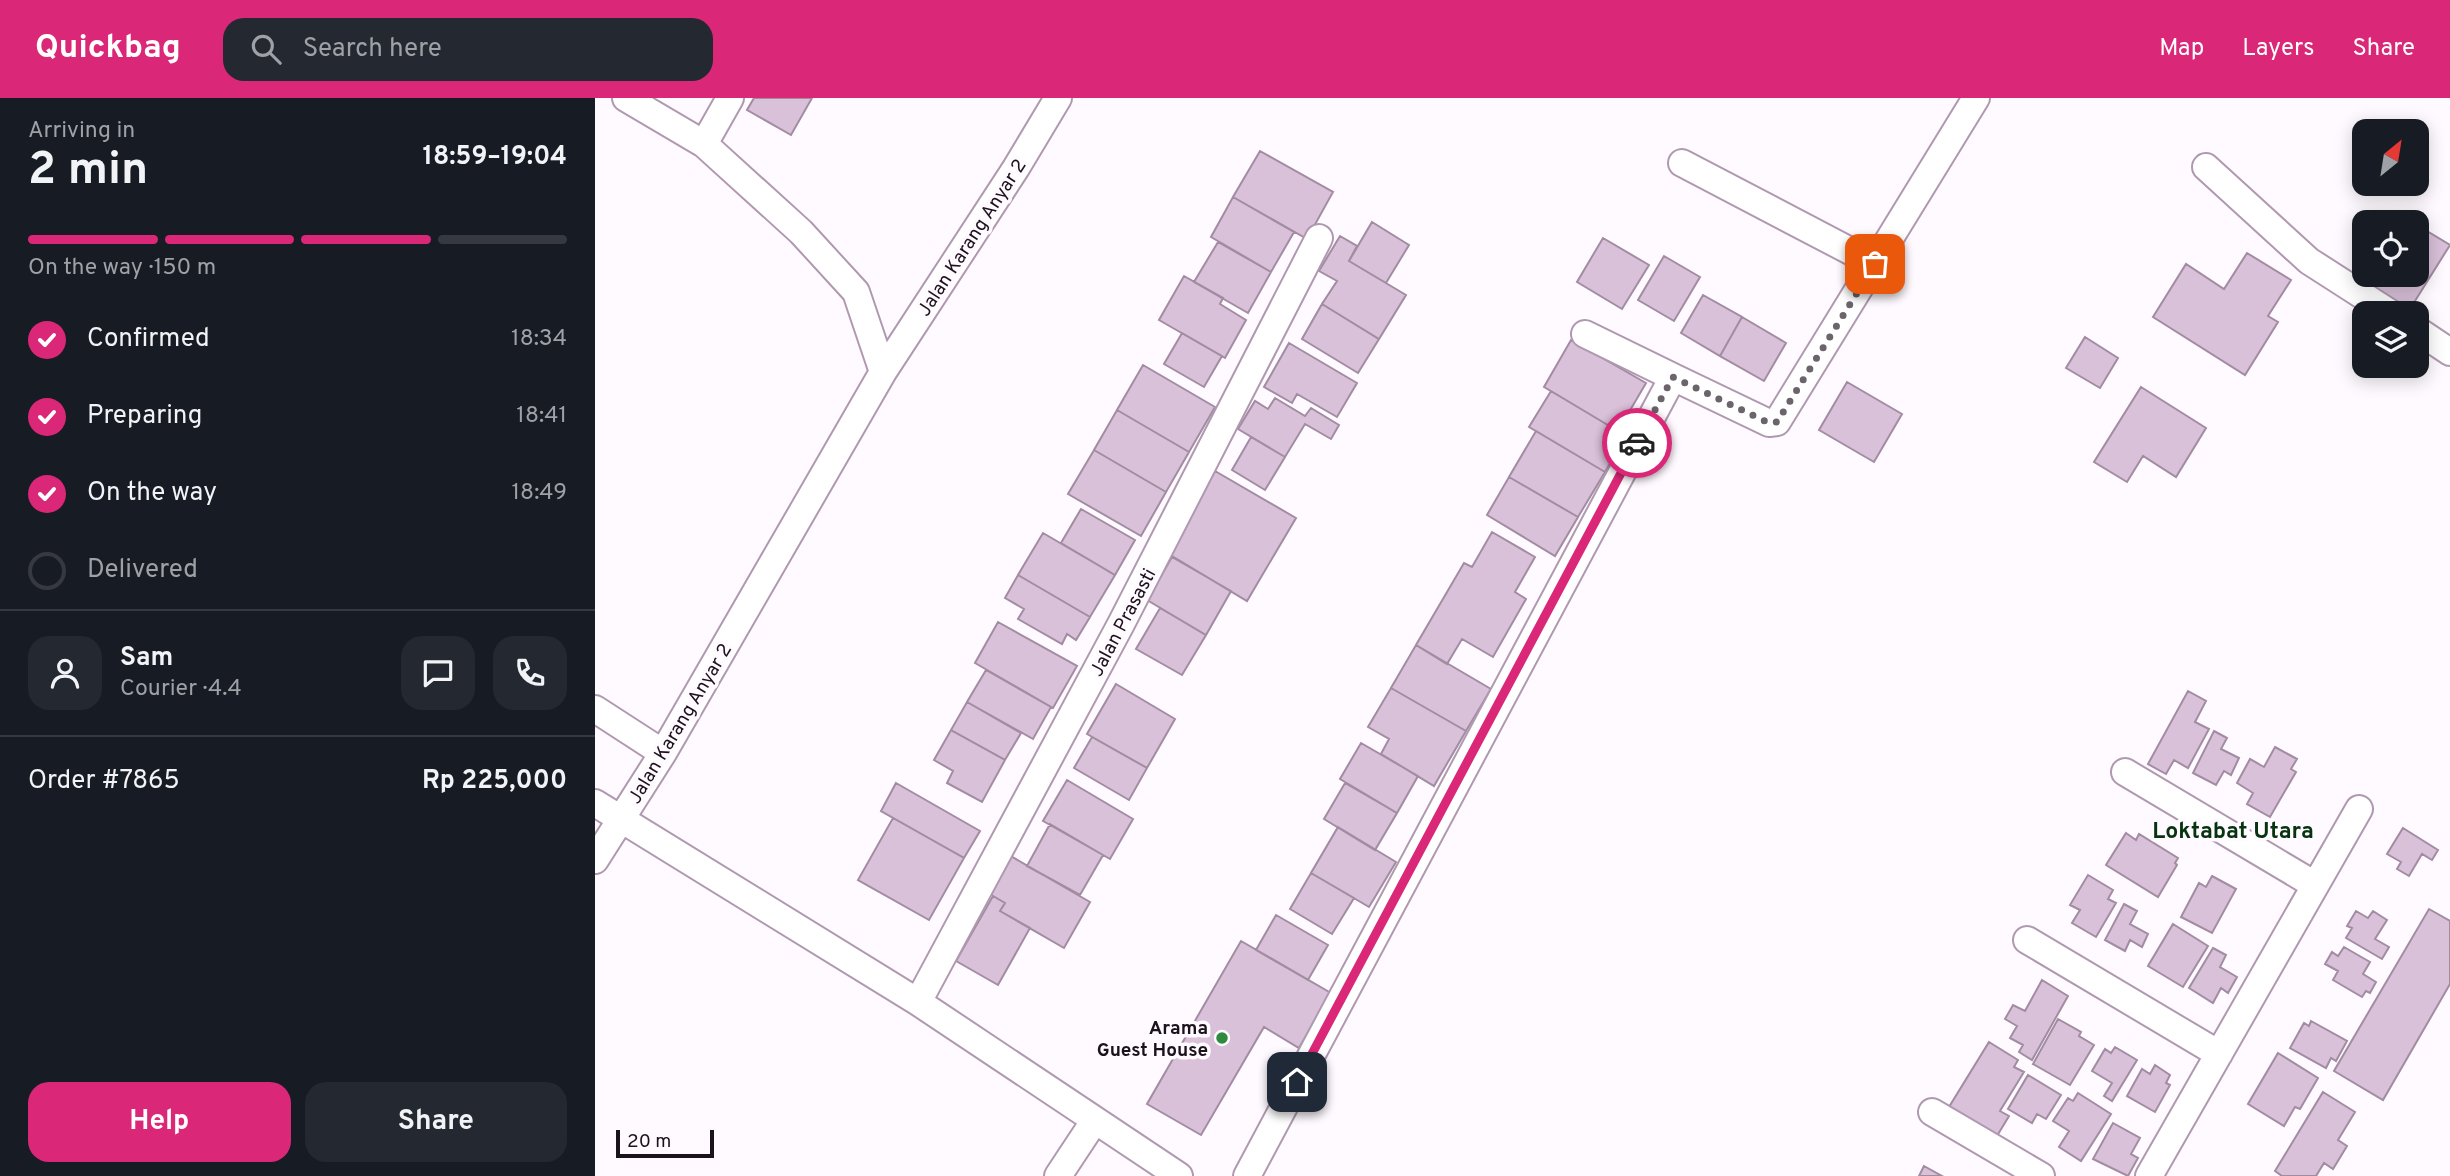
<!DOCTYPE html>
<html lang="en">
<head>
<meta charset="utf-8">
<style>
	body { margin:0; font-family:Overpass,sans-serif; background:#242831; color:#f1f3f6; height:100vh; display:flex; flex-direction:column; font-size:26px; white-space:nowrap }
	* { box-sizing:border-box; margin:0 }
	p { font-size:23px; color:#9ea1a6 }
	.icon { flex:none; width:38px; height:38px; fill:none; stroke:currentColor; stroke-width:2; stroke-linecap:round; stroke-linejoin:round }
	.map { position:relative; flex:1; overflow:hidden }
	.drawer { display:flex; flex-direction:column; background:#171b24; width:595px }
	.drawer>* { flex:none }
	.needle { width:46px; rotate:30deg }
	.fabs { position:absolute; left:1757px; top:21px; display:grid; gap:14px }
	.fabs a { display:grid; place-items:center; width:77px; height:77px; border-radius:14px; background:#171b24; box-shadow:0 4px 18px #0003; font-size:35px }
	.scale { position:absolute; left:21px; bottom:18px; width:98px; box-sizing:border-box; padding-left:7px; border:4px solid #1b131b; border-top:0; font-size:19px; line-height:24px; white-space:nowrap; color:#1b131b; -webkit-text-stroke:5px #fffaff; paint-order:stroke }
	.pin { position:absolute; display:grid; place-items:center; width:60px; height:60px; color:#fff; margin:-30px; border-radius:14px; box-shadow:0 4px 10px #0006 }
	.courier { position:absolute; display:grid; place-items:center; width:70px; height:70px; margin:-35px; border:5px solid #db2777; border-radius:50%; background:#fff; color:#222; box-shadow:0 2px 9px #0007 }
	.summary em { font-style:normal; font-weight:700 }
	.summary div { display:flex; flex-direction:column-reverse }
	.summary { display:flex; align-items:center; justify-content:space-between; height:119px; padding:0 28px }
	h1 { font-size:46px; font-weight:700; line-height:52px }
	.bar { display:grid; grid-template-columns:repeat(4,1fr); gap:10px 7px; align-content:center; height:84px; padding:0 28px }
	.bar i { height:9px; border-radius:5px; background:#363941 }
	.bar .on { background:#db2777 }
	.bar p { grid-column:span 4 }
	.line { display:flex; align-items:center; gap:18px; padding:0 28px; border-top:2px solid #363941 }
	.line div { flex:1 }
	.round { display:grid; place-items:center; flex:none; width:74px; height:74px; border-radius:21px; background:#242831 }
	ol { padding:0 28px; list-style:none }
	li { display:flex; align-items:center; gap:21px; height:77px }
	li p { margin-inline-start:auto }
	li .icon { padding:7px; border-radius:50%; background:#db2777; color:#fff; stroke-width:4 }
	li:last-child { color:#9ea1a6 }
	li i { width:38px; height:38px; border:4px solid #363941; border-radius:50% }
	.cta { display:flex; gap:14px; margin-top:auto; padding:14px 28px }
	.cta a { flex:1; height:80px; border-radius:21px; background:#db2777; color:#fff; font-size:28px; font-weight:700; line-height:80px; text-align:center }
	.cta a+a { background:#242831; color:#f1f3f6 }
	header { display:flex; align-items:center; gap:42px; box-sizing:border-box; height:98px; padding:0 35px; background:#db2777; color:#fff }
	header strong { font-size:33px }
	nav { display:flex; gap:38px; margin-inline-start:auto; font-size:24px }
	.search { width:490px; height:63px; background:#242831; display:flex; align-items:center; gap:18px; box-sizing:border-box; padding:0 24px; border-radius:21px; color:#9ea1a6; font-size:26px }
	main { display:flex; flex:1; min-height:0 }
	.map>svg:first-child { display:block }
</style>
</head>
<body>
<header>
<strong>Quickbag</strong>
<div class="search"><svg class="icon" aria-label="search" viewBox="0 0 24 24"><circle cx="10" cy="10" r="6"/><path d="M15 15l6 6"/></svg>Search here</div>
<nav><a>Map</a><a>Layers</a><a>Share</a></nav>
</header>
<main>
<section class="drawer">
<div class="summary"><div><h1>2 min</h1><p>Arriving in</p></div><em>18:59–19:04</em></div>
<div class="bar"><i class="on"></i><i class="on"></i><i class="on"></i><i></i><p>On the way · 150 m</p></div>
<ol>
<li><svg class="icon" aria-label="check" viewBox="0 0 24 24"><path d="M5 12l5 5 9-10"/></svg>Confirmed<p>18:34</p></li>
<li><svg class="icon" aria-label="check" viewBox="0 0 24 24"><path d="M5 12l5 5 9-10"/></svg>Preparing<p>18:41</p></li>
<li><svg class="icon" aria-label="check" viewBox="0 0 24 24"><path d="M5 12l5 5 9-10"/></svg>On the way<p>18:49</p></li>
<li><i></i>Delivered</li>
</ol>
<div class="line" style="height:126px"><a class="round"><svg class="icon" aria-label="person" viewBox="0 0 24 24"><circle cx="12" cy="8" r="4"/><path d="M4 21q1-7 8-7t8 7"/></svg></a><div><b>Sam</b><p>Courier · 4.4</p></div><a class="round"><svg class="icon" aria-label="chat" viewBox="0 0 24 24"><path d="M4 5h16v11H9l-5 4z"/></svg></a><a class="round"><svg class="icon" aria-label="phone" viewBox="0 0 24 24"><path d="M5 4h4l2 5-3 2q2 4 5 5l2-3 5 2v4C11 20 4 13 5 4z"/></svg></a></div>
<div class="line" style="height:91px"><div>Order #7865</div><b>Rp 225,000</b></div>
<div class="cta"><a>Help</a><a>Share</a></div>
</section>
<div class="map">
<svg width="1855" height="1078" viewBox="0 0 1855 1078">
	<rect width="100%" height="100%" fill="#fffaff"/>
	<path fill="#d9c1d9" stroke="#a28ca2" stroke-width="2" d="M159 0H217L196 37 152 12Z
		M665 53 738 94 712 141 638 99Z
		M638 99 699 134 676 174 616 139Z
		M777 124 814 147 791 185 754 163Z
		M1822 127 1855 147 1815 211 1779 189 1786 177H1822Z
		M745 138 762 148 754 163 811 197 784 241 727 206 742 183 724 173Z
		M1008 140 1054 167 1027 211 982 184Z
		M623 144 676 174 653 215 599 184Z
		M1652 155 1696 182 1673 218 1683 224 1650 277 1558 219 1591 166 1629 191Z
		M1069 158 1105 179 1079 223 1043 202Z
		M589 178 628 200 625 206 651 222 630 260 564 222Z
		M1108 197 1147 219 1125 258 1086 235Z
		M727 206 784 241 763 275 707 241Z
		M1147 219 1191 245 1169 283 1125 258Z
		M587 235 627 258 609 289 569 266Z
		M1490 239 1523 260 1505 290 1471 270Z
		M976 242 1051 285 1023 333 949 289Z
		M694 245 762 285 742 319 702 296 697 305 669 289Z
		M548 267 620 309 594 354 522 312Z
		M1252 284 1307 316 1279 364 1224 332Z
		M1546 289 1611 330 1581 379 1548 358 1532 384 1499 364Z
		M956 293 1031 338 1010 374 934 329Z
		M680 300 710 318 716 310 744 327 736 341 710 326 690 359 643 331 660 303 673 311Z
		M522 312 594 354 571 394 499 352Z
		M941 333 1010 374 983 419 914 379Z
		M656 339 690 359 670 392 637 372Z
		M499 352 571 394 546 438 473 396Z
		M620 373 701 420 652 503 572 455Z
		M914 379 983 419 960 458 892 417Z
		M486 411 540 442 520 477 466 445Z
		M897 434 940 459 920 494 931 501 898 559 867 541 852 566 821 547 869 465 877 469Z
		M448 435 520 477 495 519 423 477Z
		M577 459 636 493 611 537 552 502Z
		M423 477 495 519 481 542 472 536 467 546 423 521 429 511 410 500Z
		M565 510 611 537 587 577 541 551Z
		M403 524 482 568 458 610 380 565Z
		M821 547 896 591 871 633 796 590Z
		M391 572 456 609 438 641 372 604Z
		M521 586 580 621 552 670 492 636Z
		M796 590 871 633 839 688 786 656 794 641 773 629Z
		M1593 593 1611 603 1600 624 1614 631 1593 670 1579 662 1571 676 1553 666Z
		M372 604 426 635 410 662 356 632Z
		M356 632 410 662 387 704 352 685 358 673 339 662Z
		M1619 633 1632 640 1626 651 1644 660 1636 677 1629 673 1621 687 1598 675Z
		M497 639 552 670 534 702 479 670Z
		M766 645 823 678 802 715 745 681Z
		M1680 649 1702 661 1696 671 1701 674 1675 719 1652 706 1658 695 1642 685 1655 661 1669 669Z
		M472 682 538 721 515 761 448 723Z
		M301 685 385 733 369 760 286 713Z
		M750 685 802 715 780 752 729 721Z
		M298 720 369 760 334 822 263 782Z
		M455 726 508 757 485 797 432 768Z
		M743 729 801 764 774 809 716 775Z
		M1808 730 1843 752 1837 762 1827 756 1814 778 1802 771 1806 764 1792 756Z
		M1531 735 1541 742 1544 736 1583 760 1580 765 1582 767 1563 799 1511 767Z
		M414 757 495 804 469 850 405 813 410 805 393 795Z
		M716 775 759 800 737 836 695 811Z
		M1493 777 1518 792 1513 801 1521 805 1501 839 1477 825 1485 812 1475 807Z
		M1617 778 1641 791 1617 835 1586 819 1604 785 1611 789Z
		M398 798 410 805 405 813 435 830 403 887 361 863Z
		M1529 806 1542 813 1535 826 1553 836 1547 849 1535 842 1530 853 1510 842Z
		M1834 811 1855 823V886L1788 1002 1739 973Z
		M1761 813 1773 820 1778 813 1792 822 1780 841 1794 849 1787 861 1751 840 1757 830 1752 828Z
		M681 817 733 847 713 882 661 852Z
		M1578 826 1613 848 1588 889 1553 868Z
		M646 843 736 895 704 950 669 929 606 1037 552 1006Z
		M1749 849 1775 864 1768 876 1781 884 1775 895 1771 893 1767 899 1738 882 1743 873 1730 866 1737 854 1743 858Z
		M1618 850 1631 857 1625 869 1642 879 1633 895 1626 890 1618 905 1594 890Z
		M1447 882 1473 898 1437 962 1424 954 1428 947 1415 940 1422 928 1410 921 1418 907 1430 913Z
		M1463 921 1486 934 1484 938 1499 947 1475 987 1438 966Z
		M1716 923 1752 943 1741 963 1736 960 1731 970 1695 950 1709 925 1714 928Z
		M1394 944 1423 962 1419 969 1429 974 1405 1013 1414 1018 1402 1038 1354 1009Z
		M1520 949 1542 962 1517 1003 1509 998 1517 985 1497 973 1510 951 1516 955Z
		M1683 955 1723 980 1705 1011 1700 1009 1689 1028 1653 1006Z
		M1560 967 1575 977 1571 985 1575 987 1560 1014 1532 998 1547 971 1555 976Z
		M1433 977 1466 997 1451 1021 1442 1016 1437 1025 1413 1011Z
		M1728 994 1760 1014 1743 1042 1752 1048 1738 1071 1729 1065 1721 1078H1687L1680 1073Z
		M1483 995 1516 1016 1486 1063 1464 1049 1474 1033 1458 1023 1473 1000 1478 1003Z
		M1518 1025 1545 1040 1536 1056 1543 1060 1533 1078 1498 1061Z
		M1329 1068 1347 1078H1324Z"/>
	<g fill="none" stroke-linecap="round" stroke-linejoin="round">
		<g stroke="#b099b0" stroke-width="30">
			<path id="street" d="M31 0 109 46 206 134 261 194 288 274
				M109 46 135 0
				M1087 65 1280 166
				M1611 69 1714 163 1795 215
				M1822 232 1855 254
				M1078 279 1174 325 1182 324 1381 0
				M0 611 68 655
				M1530 674 1720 787
				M0 705 323 904 584 1078
				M0 762 68 655 288 274 421 70 463 0
				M1432 842 1624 956
				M323 904 526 526 724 140
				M1337 1014 1446 1078
				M463 1078 500 1022
				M652 1078 1078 279 990 236
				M1554 1078 1764 711"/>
		</g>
		<use href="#street" stroke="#fff" stroke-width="26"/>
	</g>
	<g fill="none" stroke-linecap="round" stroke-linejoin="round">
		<path stroke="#6b646b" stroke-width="7" stroke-dasharray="0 12.6" d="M1042 345 1078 279 1174 325 1182 324 1280 166"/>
		<path stroke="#db2777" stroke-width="9" d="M702 984 1042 345"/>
	</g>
	<circle fill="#2e8b3d" stroke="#fffaff" stroke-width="2.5" cx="627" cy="940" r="7"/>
	<g text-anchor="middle" stroke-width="7" stroke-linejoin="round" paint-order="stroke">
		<g font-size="19" fill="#1b131b" stroke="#fffaff">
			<text transform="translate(376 139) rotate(-57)" y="7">Jalan Karang Anyar 2</text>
			<text transform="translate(527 524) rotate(-62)" y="7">Jalan Prasasti</text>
			<text transform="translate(84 625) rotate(-59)" y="7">Jalan Karang Anyar 2</text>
		</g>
		<g font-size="19" font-weight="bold" fill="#1b131b" stroke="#fffaff" text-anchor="end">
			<text x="613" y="936">Arama<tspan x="613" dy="22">Guest House</tspan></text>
		</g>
		<g font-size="23" font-weight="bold" fill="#06340f" stroke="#fffaff">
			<text x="1638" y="740">Loktabat Utara</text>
		</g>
	</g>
</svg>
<div class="fabs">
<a><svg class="needle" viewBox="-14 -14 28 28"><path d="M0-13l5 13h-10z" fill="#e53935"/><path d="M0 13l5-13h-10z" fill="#9ea1a6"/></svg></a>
<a><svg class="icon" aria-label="locate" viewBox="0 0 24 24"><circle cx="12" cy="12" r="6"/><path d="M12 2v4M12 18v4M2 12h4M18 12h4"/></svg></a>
<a><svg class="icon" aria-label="layers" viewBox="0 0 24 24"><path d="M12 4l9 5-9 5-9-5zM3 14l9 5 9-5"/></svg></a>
</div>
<div class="scale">20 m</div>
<div class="pin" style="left:1280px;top:166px;background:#ea580c"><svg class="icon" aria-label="bag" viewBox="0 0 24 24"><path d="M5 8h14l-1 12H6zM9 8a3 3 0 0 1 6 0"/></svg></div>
<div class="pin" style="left:702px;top:984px;background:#1f2937"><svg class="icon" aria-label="home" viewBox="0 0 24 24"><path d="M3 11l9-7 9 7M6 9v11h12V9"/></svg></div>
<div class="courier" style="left:1042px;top:345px"><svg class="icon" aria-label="car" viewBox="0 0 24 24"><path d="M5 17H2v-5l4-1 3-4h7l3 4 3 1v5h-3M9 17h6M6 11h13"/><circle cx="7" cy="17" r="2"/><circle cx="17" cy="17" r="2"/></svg></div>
</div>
</main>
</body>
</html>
